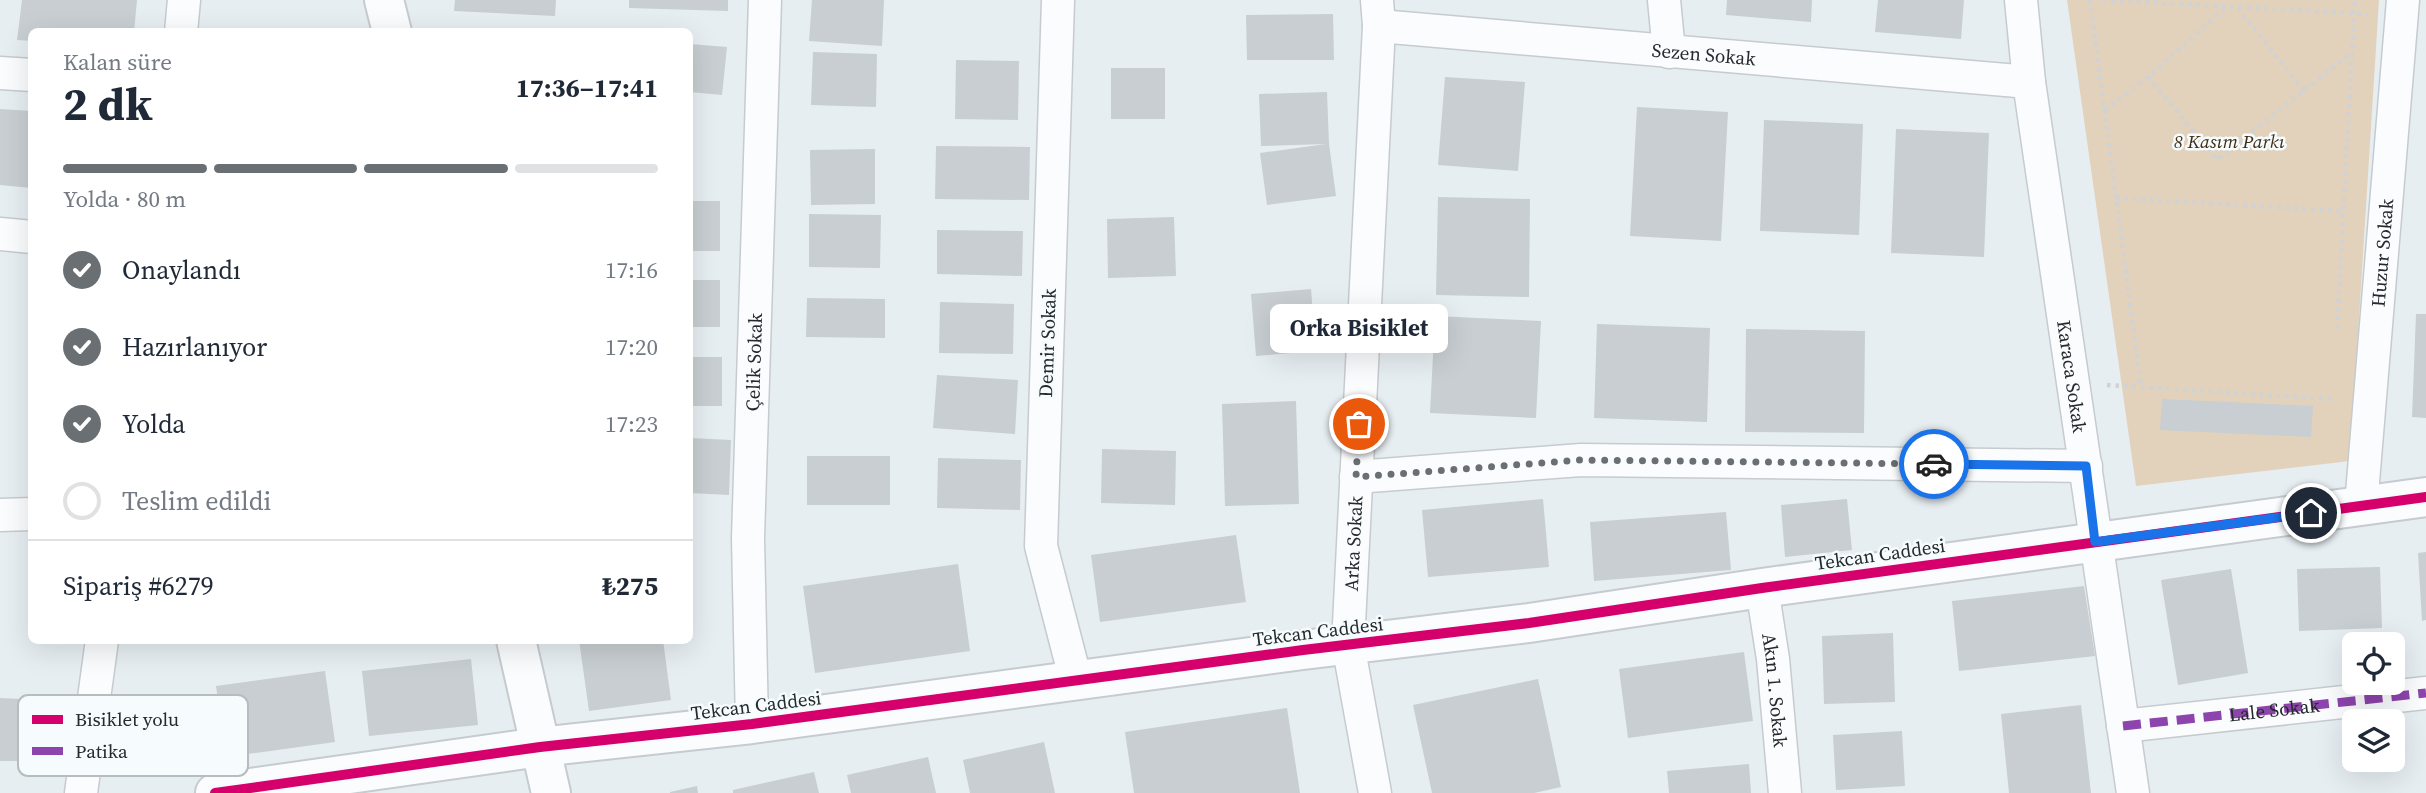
<!DOCTYPE html>
<html lang="tr">
<head>
<meta charset="utf-8">
<style>
	body { margin:0; font-family:"Source Serif 4",serif; background:#f6f6f7; color:#1f2937; height:100vh; display:flex; flex-direction:column; font-size:26px; white-space:nowrap }
	* { box-sizing:border-box; margin:0 }
	p { font-size:23px; color:#747a83 }
	.icon { flex:none; width:38px; height:38px; fill:none; stroke:currentColor; stroke-width:2; stroke-linecap:round; stroke-linejoin:round }
	.map { position:relative; flex:1; overflow:hidden }
	.side { position:absolute; left:28px; top:28px; width:665px; height:616px; display:flex; flex-direction:column; background:#fff; border-radius:10px; box-shadow:0 7px 28px #0002 }
	.side>* { flex:none }
	.tools { position:absolute; left:2342px; top:632px; display:grid; gap:14px }
	.tools a { display:grid; place-items:center; width:63px; height:63px; border-radius:10px; background:#fff; box-shadow:0 7px 28px #0002; font-size:35px }
	.pin { position:absolute; display:grid; place-items:center; width:60px; height:60px; color:#fff; margin:-30px; border:4px solid #fff; border-radius:50%; box-shadow:0 2px 7px #0007 }
	.courier { position:absolute; display:grid; place-items:center; width:70px; height:70px; margin:-35px; border:5px solid #1a73e8; border-radius:50%; background:#fff; color:#222; box-shadow:0 2px 9px #0007 }
	.bubble { position:absolute; height:49px; border-radius:10px; background:#fff; box-shadow:0 7px 28px #0002; font-size:23px; font-weight:700; line-height:49px; text-align:center }
	.overview em { font-style:normal; font-weight:700 }
	.overview div { display:flex; flex-direction:column-reverse }
	.overview { display:flex; align-items:center; justify-content:space-between; height:119px; padding:0 35px }
	h1 { font-size:46px; font-weight:700; line-height:52px }
	.bar { display:grid; grid-template-columns:repeat(4,1fr); gap:10px 7px; align-content:center; height:84px; padding:0 35px }
	.bar i { height:9px; border-radius:5px; background:#e0e1e3 }
	.bar .active { background:#696f72 }
	.bar p { grid-column:span 4 }
	.line { display:flex; align-items:center; gap:18px; padding:0 35px; border-top:2px solid #e0e1e3 }
	.line div { flex:1 }
	ol { padding:0 35px; list-style:none }
	li { display:flex; align-items:center; gap:21px; height:77px }
	li p { margin-inline-start:auto }
	li .icon { padding:7px; border-radius:50%; background:#696f72; color:#fff; stroke-width:4 }
	li:last-child { color:#747a83 }
	li i { width:38px; height:38px; border:4px solid #e0e1e3; border-radius:50% }
	.map>svg:first-child { display:block }
</style>
</head>
<body>
<div class="map">
<svg width="2426" height="793" viewBox="0 0 2426 793">
	<rect width="100%" height="100%" fill="#e7eef2"/>
	<path fill="#e2d2bc" d="M2067 0H2379L2350 461 2136 486Z"/>
	<path fill="#c8ced1" d="M22 0H137L134 32H32V41L17 40Z
		M455 0H556L555 16 454 11Z
		M629 0H728V11L629 8Z
		M812 0H884L882 46 809 41Z
		M1727 0H1812L1811 22 1726 15Z
		M1878 0H1964L1961 39 1875 32Z
		M1333 14 1334 60H1247L1246 15Z
		M690 44 727 47 722 95 690 92Z
		M813 52 877 54 876 107 811 105Z
		M956 60 1019 61 1018 120 955 119Z
		M1111 68H1165V119H1111Z
		M1445 77 1525 82 1518 171 1438 165Z
		M1327 92 1329 144 1336 196 1267 205 1260 153 1326 144 1261 146 1259 94Z
		M1637 107 1728 112 1721 241 1630 236Z
		M0 109 32 111V188L0 185Z
		M1764 120 1863 124 1859 235 1760 231Z
		M1896 129 1989 133 1984 257 1891 253Z
		M936 146 1030 147 1029 200 935 199Z
		M875 149V204L811 205 810 150Z
		M1438 197 1530 199 1529 297 1436 295Z
		M690 201H720V251H690Z
		M809 214 881 215 880 268 809 267Z
		M1174 217 1176 276 1108 278 1107 219Z
		M937 230 1023 231 1022 276 937 274Z
		M690 280H720V327H690Z
		M1311 289 1316 351 1256 356 1251 294Z
		M807 298 885 299V338L806 337Z
		M940 302 1014 304 1013 354 939 353Z
		M2416 314H2426V418L2412 417Z
		M1435 316 1541 321 1536 418 1430 413Z
		M1597 324 1710 328 1707 422 1594 418Z
		M1746 329 1865 331 1864 433 1745 432Z
		M690 357H722V406H690Z
		M937 375 1018 380 1015 434 933 428Z
		M2162 399 2313 406 2311 437 2160 430Z
		M1296 401 1299 504 1225 506 1222 404Z
		M690 438 731 440 729 495 690 493Z
		M1102 449 1176 451 1175 505 1101 503Z
		M807 456H890V505H807Z
		M938 458 1021 460 1020 510 937 508Z
		M1543 499 1549 567 1428 577 1422 510Z
		M1847 499 1852 550 1785 557 1781 505Z
		M1726 512 1731 570 1594 581 1590 522Z
		M1236 535 1246 602 1100 622 1091 555Z
		M2426 552V620L2422 621 2418 553Z
		M958 564 970 651 815 673 803 586Z
		M2380 567 2382 628 2299 631 2297 569Z
		M2231 569 2248 673 2178 685 2161 580Z
		M2084 586 2095 656 1959 671 1952 601Z
		M1893 633 1895 702 1824 704 1822 636Z
		M579 640H663L671 700 589 711Z
		M1744 652 1753 721 1628 738 1619 669Z
		M471 659 478 725 369 736 362 671Z
		M325 671 335 742 226 757 216 686Z
		M1538 679 1561 787 1534 793H1432L1413 705Z
		M176 694 184 761 126 767 118 700Z
		M0 698 24 699 23 761H0Z
		M2081 705 2091 793H2009L2001 714Z
		M1287 708 1300 793H1134L1125 732Z
		M1902 731 1905 786 1836 790 1833 735Z
		M1044 742 1055 793H970L963 760Z
		M928 757 936 793H851L847 775Z
		M1749 764 1751 793H1669L1667 771Z
		M814 772 819 793H733V790Z
		M697 786 698 793H670V792Z"/>
	<g fill="none" stroke-linecap="round" stroke-linejoin="round">
		<g stroke="#c6cbcf" stroke-width="35">
			<g id="minor">
				<path d="M1058 0 1041 546 1076 681"/>
				<path d="M1664 0 1669 52"/>
				<path id="s1" d="M2021 0 2029 82 2133 793"/>
				<path id="s2" d="M1379 26 2029 82"/>
				<path d="M181 32 184 0"/>
				<path d="M0 73 32 75"/>
				<path d="M0 234 32 237"/>
				<path d="M1356 477 1581 460 2086 466"/>
				<path id="s3" d="M2361 506 2403 0"/>
				<path d="M0 515 32 514"/>
				<path id="s4" d="M1762 588 1773 659 1785 793"/>
				<path id="s5" d="M752 724 748 538 765 0"/>
				<path id="s6" d="M2123 726 2426 693"/>
				<path d="M81 793 102 640"/>
				<path id="s7" d="M1375 793 1348 644 1379 26 1377 0"/>
			</g>
		</g>
		<g stroke="#c6cbcf" stroke-width="42">
			<path id="tertiary" d="M384 0 392 32
				M516 640 551 793
				M215 793 540 747 752 724 1303 650 1529 623 1762 588 2426 497"/>
		</g>
		<path stroke="#d0d2d3" stroke-width="4.5" stroke-dasharray="3.5 5" stroke-linecap="butt" d="M2090 0 2141 387
			M2103 0 2368 14
			M2238 8 2304 91
			M2148 77 2217 160 2351 53
			M2105 110 2148 77 2226 7
			M2116 198 2343 211
			M2337 328 2355 0
			M2107 385 2333 399 2334 396"/>
		<use href="#minor" stroke="#fbfcfd" stroke-width="32"/>
		<use href="#tertiary" stroke="#fbfcfd" stroke-width="38"/>
		<path stroke="#8e44ad" stroke-width="9" stroke-dasharray="18 9" stroke-linecap="butt" d="M2123 726 2426 693"/>
		<g stroke="#f6fcfe" stroke-width="15">
			<path id="cycleway" d="M215 793 540 747 752 724 1303 650 1529 623 1762 588 2426 497"/>
		</g>
		<use href="#cycleway" stroke="#d6006c" stroke-width="10"/>
	</g>
	<g fill="none" stroke-linecap="round" stroke-linejoin="round">
		<path stroke="#696f72" stroke-width="7" stroke-dasharray="0 12.6" d="M1359 424 1356 477 1581 460 1934 464"/>
		<path stroke="#1a73e8" stroke-width="9" d="M1934 464 2086 466 2095 542 2311 513"/>
	</g>
	<g text-anchor="middle" stroke-width="5" stroke-linejoin="round" paint-order="stroke">
		<g font-size="19" fill="#252b2d" stroke="#f6fcfe">
			<text dy="7" stroke="none"><textPath href="#s2" startOffset="326">Sezen Sokak</textPath></text>
			<text dy="7" stroke="none"><textPath href="#s3" startOffset="254">Huzur Sokak</textPath></text>
			<text transform="translate(1047 343) rotate(-88)" y="7">Demir Sokak</text>
			<text dy="7" stroke="none"><textPath href="#s5" startOffset="362">Çelik Sokak</textPath></text>
			<text dy="7" stroke="none"><textPath href="#s1" startOffset="380">Karaca Sokak</textPath></text>
			<text dy="7" stroke="none"><textPath href="#s7" startOffset="252">Arka Sokak</textPath></text>
			<text transform="translate(1880 554) rotate(-8)" y="7">Tekcan Caddesi</text>
			<text transform="translate(1318 631) rotate(-7)" y="7">Tekcan Caddesi</text>
			<text dy="7" stroke="none"><textPath href="#s4" startOffset="103">Akın 1. Sokak</textPath></text>
			<text transform="translate(756 705) rotate(-7)" y="7">Tekcan Caddesi</text>
			<text dy="7" stroke="none"><textPath href="#s6" startOffset="152">Lale Sokak</textPath></text>
		</g>
		<g font-size="19" font-style="italic" fill="#402e14" stroke="#f6fcfe">
			<text x="2229" y="148">8 Kasım Parkı</text>
		</g>
	</g>
	<rect x="18" y="695" width="230" height="81" rx="10" fill="#f6fcfe" stroke="#b7bdbf" stroke-width="2"/>
	<rect x="32" y="715" width="31" height="9" fill="#d6006c"/>
	<rect x="32" y="747" width="31" height="8" fill="#8e44ad"/>
	<g font-size="19" fill="#252b2d">
		<text x="75" y="726">Bisiklet yolu</text>
		<text x="75" y="758">Patika</text>
	</g>
</svg>
<div class="tools">
<a><svg class="icon" aria-label="locate" viewBox="0 0 24 24"><circle cx="12" cy="12" r="6"/><path d="M12 2v4M12 18v4M2 12h4M18 12h4"/></svg></a>
<a><svg class="icon" aria-label="layers" viewBox="0 0 24 24"><path d="M12 4l9 5-9 5-9-5zM3 14l9 5 9-5"/></svg></a>
</div>
<div class="pin" style="left:1359px;top:424px;background:#ea580c"><svg class="icon" aria-label="bag" viewBox="0 0 24 24"><path d="M5 8h14l-1 12H6zM9 8a3 3 0 0 1 6 0"/></svg></div>
<div class="pin" style="left:2311px;top:513px;background:#1f2937"><svg class="icon" aria-label="home" viewBox="0 0 24 24"><path d="M3 11l9-7 9 7M6 9v11h12V9"/></svg></div>
<div class="courier" style="left:1934px;top:464px"><svg class="icon" aria-label="car" viewBox="0 0 24 24"><path d="M5 17H2v-5l4-1 3-4h7l3 4 3 1v5h-3M9 17h6M6 11h13"/><circle cx="7" cy="17" r="2"/><circle cx="17" cy="17" r="2"/></svg></div>
<div class="bubble" style="left:1270px;top:304px;width:178px">Orka Bisiklet</div>
<section class="side">
<div class="overview"><div><h1>2 dk</h1><p>Kalan süre</p></div><em>17:36–17:41</em></div>
<div class="bar"><i class="active"></i><i class="active"></i><i class="active"></i><i></i><p>Yolda · 80 m</p></div>
<ol>
<li><svg class="icon" aria-label="check" viewBox="0 0 24 24"><path d="M5 12l5 5 9-10"/></svg>Onaylandı<p>17:16</p></li>
<li><svg class="icon" aria-label="check" viewBox="0 0 24 24"><path d="M5 12l5 5 9-10"/></svg>Hazırlanıyor<p>17:20</p></li>
<li><svg class="icon" aria-label="check" viewBox="0 0 24 24"><path d="M5 12l5 5 9-10"/></svg>Yolda<p>17:23</p></li>
<li><i></i>Teslim edildi</li>
</ol>
<div class="line" style="height:91px"><div>Sipariş #6279</div><b>₺275</b></div>
</section>
</div>
</body>
</html>
